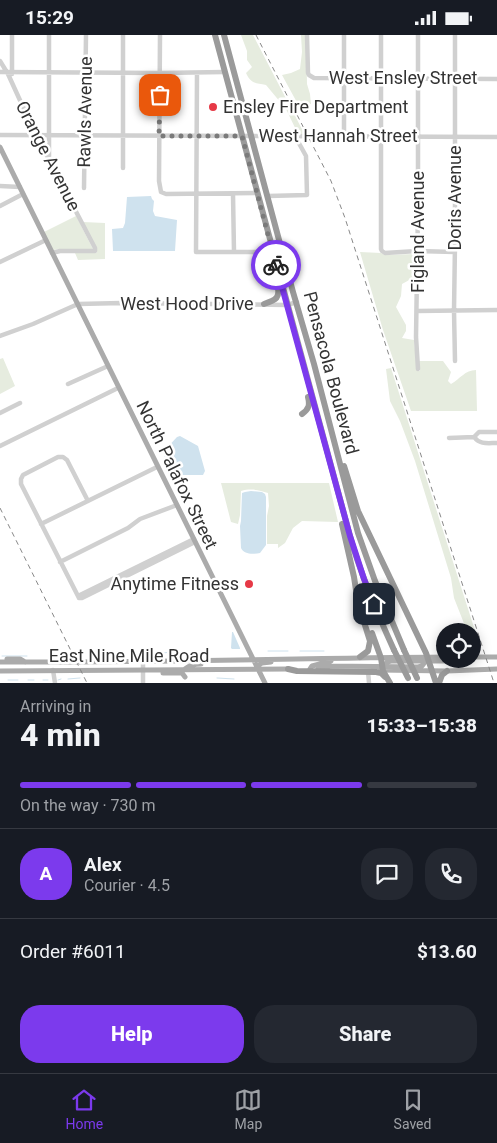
<!DOCTYPE html>
<html lang="en">
<head>
<meta charset="utf-8">
<style>
	body { margin:0; font-family:Roboto,sans-serif; background:#242831; color:#f1f3f6; height:100vh; display:flex; flex-direction:column; font-size:19px; white-space:nowrap }
	* { box-sizing:border-box; margin:0 }
	p { font-size:16px; color:#9ea1a6 }
	.icon { flex:none; width:28px; height:28px; fill:none; stroke:currentColor; stroke-width:2; stroke-linecap:round; stroke-linejoin:round }
	.map { position:relative; height:648px; overflow:hidden }
	.details { display:flex; flex-direction:column; background:#171b24; flex:1 }
	.details>* { flex:none }
	.tools { position:absolute; left:436px; top:588px; display:grid; gap:10px }
	.tools a { display:grid; place-items:center; width:45px; height:45px; border-radius:50%; background:#171b24; box-shadow:0 2px 12px #0003; font-size:25px }
	.pin { position:absolute; display:grid; place-items:center; width:42px; height:42px; color:#fff; margin:-21px; border-radius:10px; box-shadow:0 2px 8px #0006 }
	.courier { position:absolute; display:grid; place-items:center; width:50px; height:50px; margin:-25px; border:4px solid #7c3aed; border-radius:50%; background:#fff; color:#222; box-shadow:0 1px 6px #0007 }
	.head em { font-style:normal; font-weight:800 }
	.head div { display:flex; flex-direction:column-reverse }
	.head { display:flex; align-items:center; justify-content:space-between; height:85px; padding:0 20px }
	h1 { font-size:32px; font-weight:800; line-height:38px }
	.bar { display:grid; grid-template-columns:repeat(4,1fr); gap:8px 5px; align-content:center; height:60px; padding:0 20px }
	.bar i { height:6px; border-radius:4px; background:#363941 }
	.bar .on { background:#7c3aed }
	.bar p { grid-column:span 4 }
	.line { display:flex; align-items:center; gap:12px; padding:0 20px; border-top:1px solid #363941 }
	.line div { flex:1 }
	.round { display:grid; place-items:center; flex:none; width:52px; height:52px; border-radius:20px; background:#242831 }
	.primary-button { display:flex; gap:10px; margin-top:auto; padding:10px 20px }
	.primary-button a { flex:1; height:58px; border-radius:20px; background:#7c3aed; color:#fff; font-size:20px; font-weight:800; line-height:58px; text-align:center }
	.primary-button a+a { background:#242831; color:#f1f3f6 }
	.status { display:flex; justify-content:space-between; align-items:center; height:35px; padding:0 25px; background:#171b24; direction:ltr }
	.status svg { height:14px; fill:currentColor }
	.tabs { display:flex; justify-content:space-around; align-items:center; height:70px; border-top:1px solid #363941; background:#171b24; font-size:14px; color:#9ea1a6 }
	.tabs a { display:grid; justify-items:center; gap:2px }
	.tabs .on { color:#7c3aed }
	.map>svg:first-child { display:block }
</style>
</head>
<body>
<div class="status"><b>15:29</b><svg viewBox="0 0 49 12"><path d="M0 12V9h3v3zM5 12V6h3v6zM10 12V3h3v9zM15 12V0h3v12zM26 1h20v11H26zM47 4h2v5h-2z"/></svg></div>
<div class="map">
<svg width="497" height="648" viewBox="0 0 497 648">
	<rect width="100%" height="100%" fill="#fff"/>
	<path fill="#e6ecdf" d="M241 0H253L305 100 298 99 286 74 266 50C256 48 251 49 246 38L252 32 247 25V16Z
		M301 0H306L307 49 310 59 311 69 304 70 300 73 282 40 291 38 300 34 302 17Z
		M76 181 93 214H60L53 215 44 197Z
		M83 187 105 188V224L78 225 75 218H97V215Z
		M360 217 381 218 385 220 415 219V234L413 243 402 249 401 261 396 272 406 290V296L402 303 414 305 417 336H420L419 326H443L451 337 448 346 451 349C460 344 465 335 476 335L477 376H411L383 295Z
		M3 323 15 351 0 359V324Z
		M391 333 478 605 480 618H474L473 616 472 596H467L454 563 451 543 415 426 400 386 390 366 386 334Z
		M221 448H329L338 487 302 486 293 493 285 508 278 513V509H267V481L269 471 268 458C259 455 251 453 241 456L240 480 238 489 231 487Z"/>
	<path fill="#cfe2ee" d="M151 161 152 164 154 166 153 176 155 181 177 185 175 216H113L112 194 123 193 125 188 127 162Z
		M180 401 198 411 205 436 203 440H173L171 439 163 417 177 402Z
		M251 456 262 457 265 459 266 462V510L260 518C254 519 244 520 241 513L240 491 241 486 242 458 245 457Z
		M232 597H233L240 613V614H232L231 613Z"/>
	<g fill="none" stroke-linecap="round" stroke-linejoin="round">
		<path stroke="#cfe2ee" stroke-width="1" d="M268 616H288
			M300 616H324
			M75 618H85
			M95 618 111 617
			M155 619 171 617
			M58 620 69 618
			M177 620 181 617
			M2 621H27
			M217 643 234 644
			M68 644 80 643
			M8 645H18
			M28 645H34
			M43 645H48
			M58 645 61 644"/>
		<path stroke="#d0d0d0" stroke-width="4.5" d="M49 0V124
			M160 0 159 146 161 157 166 159 257 158
			M307 0 308 38 309 40 314 43 497 44
			M344 0V102
			M381 0V214L382 216 385 218 417 216 455 217
			M418 0V174L416 302 418 334
			M0 26 8 39 34 96 95 213V216H60L52 218
			M0 37 160 38 224 37
			M197 38 196 217H262L272 216
			M12 39V0
			M0 100 497 102
			M123 133V0
			M0 151 20 152
			M84 153 86 0
			M233 159 234 217
			M268 161 307 160 306 121 295 101
			M0 171 23 159
			M0 227 46 205
			M417 276 497 275
			M0 301 33 289 78 269 122 268 287 270 297 267
			M455 326 454 276 455 209V0
			M68 349 108 331
			M0 378 20 368
			M474 402C480 410 488 408 497 408
			M449 403 474 402 479 397H497
			M0 411 118 353
			M41 489 157 432
			M60 527 128 493 140 484 177 470
			M79 563 21 449V444L23 440 58 422H63L67 425 88 466
			M79 563 80 560 194 504
			M79 563H82L195 507
			M53 635 55 648
			M368 636 369 648
			M143 648V626"/>
		<path stroke="#ababab" stroke-width="5" d="M0 112 265 648
			M472 622H497
			M7 624H20L25 627
			M0 627C148 628 297 623 445 622
			M384 633 387 627 391 626H460L464 624
			M185 634C190 630 195 629 201 629
			M258 634 259 630 262 628 271 627
			M310 634 312 631 331 626
			M318 634 331 631 418 632 422 631 425 627 426 622
			M380 635 447 636 497 634
			M0 636 289 634
			M163 638H182L185 642"/>
		<path stroke="#9a9a9a" stroke-width="6" d="M215 0 350 501C361 541 377 578 394 615
			M224 0 293 257 314 329 358 498 375 546 404 615
			M264 269C276 265 281 263 277 249
			M302 379C309 374 310 370 308 362
			M344 431 358 476 426 618 436 648
			M342 489 354 542 358 568 370 606 368 616 360 622
			M372 598 381 623 383 636 390 648
			M288 634 297 636 376 637 381 638 385 642
			M439 648 442 640 447 636"/>
		<path stroke="#888" stroke-width="1" stroke-dasharray="5 4" stroke-linecap="butt" d="M256 0 331 146 345 183 494 648
			M0 473 87 648"/>
		<path stroke="#9a9a9a" stroke-width="6" d="M394 615 408 643
			M404 615 417 643"/>
	</g>
	<g fill="none" stroke-linecap="round" stroke-linejoin="round">
		<path stroke="#7a7a7a" stroke-width="5" stroke-dasharray="0 9" d="M160 60 159 101H242L276 230"/>
		<path stroke="#7c3aed" stroke-width="6" d="M276 230 350 501 364 544 374 569"/>
	</g>
	<g fill="#e63946" stroke="#fff" stroke-width="2">
		<circle cx="213" cy="72" r="5"/>
		<circle cx="249" cy="549" r="5"/>
	</g>
	<g text-anchor="middle" stroke-width="5" stroke-linejoin="round" paint-order="stroke">
		<g font-size="18" fill="#333" stroke="#fff">
			<text x="403" y="49">West Ensley Street</text>
			<text transform="translate(85 77) rotate(-89)" y="6">Rawls Avenue</text>
			<text x="338" y="107">West Hannah Street</text>
			<text transform="translate(48 121) rotate(63)" y="6">Orange Avenue</text>
			<text transform="translate(455 163) rotate(-90)" y="6">Doris Avenue</text>
			<text transform="translate(418 197) rotate(-90)" y="6">Figland Avenue</text>
			<text x="187" y="275">West Hood Drive</text>
			<text transform="translate(331 338) rotate(75)" y="6">Pensacola Boulevard</text>
			<text transform="translate(177 440) rotate(64)" y="6">North Palafox Street</text>
			<text x="129" y="627">East Nine Mile Road</text>
		</g>
		<g font-size="18" fill="#333" stroke="#fff" text-anchor="start">
			<text x="223" y="78">Ensley Fire Department</text>
			<text x="239" y="555" text-anchor="end">Anytime Fitness</text>
		</g>
	</g>
</svg>
<div class="tools">
<a><svg class="icon" aria-label="locate" viewBox="0 0 24 24"><circle cx="12" cy="12" r="6"/><path d="M12 2v4M12 18v4M2 12h4M18 12h4"/></svg></a>
</div>
<div class="pin" style="left:160px;top:60px;background:#ea580c"><svg class="icon" aria-label="bag" viewBox="0 0 24 24"><path d="M5 8h14l-1 12H6zM9 8a3 3 0 0 1 6 0"/></svg></div>
<div class="pin" style="left:374px;top:569px;background:#1f2937"><svg class="icon" aria-label="home" viewBox="0 0 24 24"><path d="M3 11l9-7 9 7M6 9v11h12V9"/></svg></div>
<div class="courier" style="left:276px;top:230px"><svg class="icon" aria-label="bike" viewBox="0 0 24 24"><circle cx="6" cy="16" r="4"/><circle cx="18" cy="16" r="4"/><path d="M6 16l4-8h5l3 8M10 8l3 8H6M13 5h3"/></svg></div>
</div>
<section class="details">
<div class="head"><div><h1>4 min</h1><p>Arriving in</p></div><em>15:33–15:38</em></div>
<div class="bar"><i class="on"></i><i class="on"></i><i class="on"></i><i></i><p>On the way · 730 m</p></div>
<div class="line" style="height:90px"><b class="round" style="background:#7c3aed;color:#fff">A</b><div><b>Alex</b><p>Courier · 4.5</p></div><a class="round"><svg class="icon" aria-label="chat" viewBox="0 0 24 24"><path d="M4 5h16v11H9l-5 4z"/></svg></a><a class="round"><svg class="icon" aria-label="phone" viewBox="0 0 24 24"><path d="M5 4h4l2 5-3 2q2 4 5 5l2-3 5 2v4C11 20 4 13 5 4z"/></svg></a></div>
<div class="line" style="height:65px"><div>Order #6011</div><b>$13.60</b></div>
<div class="primary-button"><a>Help</a><a>Share</a></div>
</section>
<nav class="tabs">
<a class="on"><svg class="icon" aria-label="home" viewBox="0 0 24 24"><path d="M3 11l9-7 9 7M6 9v11h12V9"/></svg>Home</a>
<a><svg class="icon" aria-label="map" viewBox="0 0 24 24"><path d="M3 6l6-2 6 2 6-2v14l-6 2-6-2-6 2zM9 4v14M15 6v14"/></svg>Map</a>
<a><svg class="icon" aria-label="saved" viewBox="0 0 24 24"><path d="M7 4h10v16l-5-4-5 4z"/></svg>Saved</a>
</nav>
</body>
</html>
